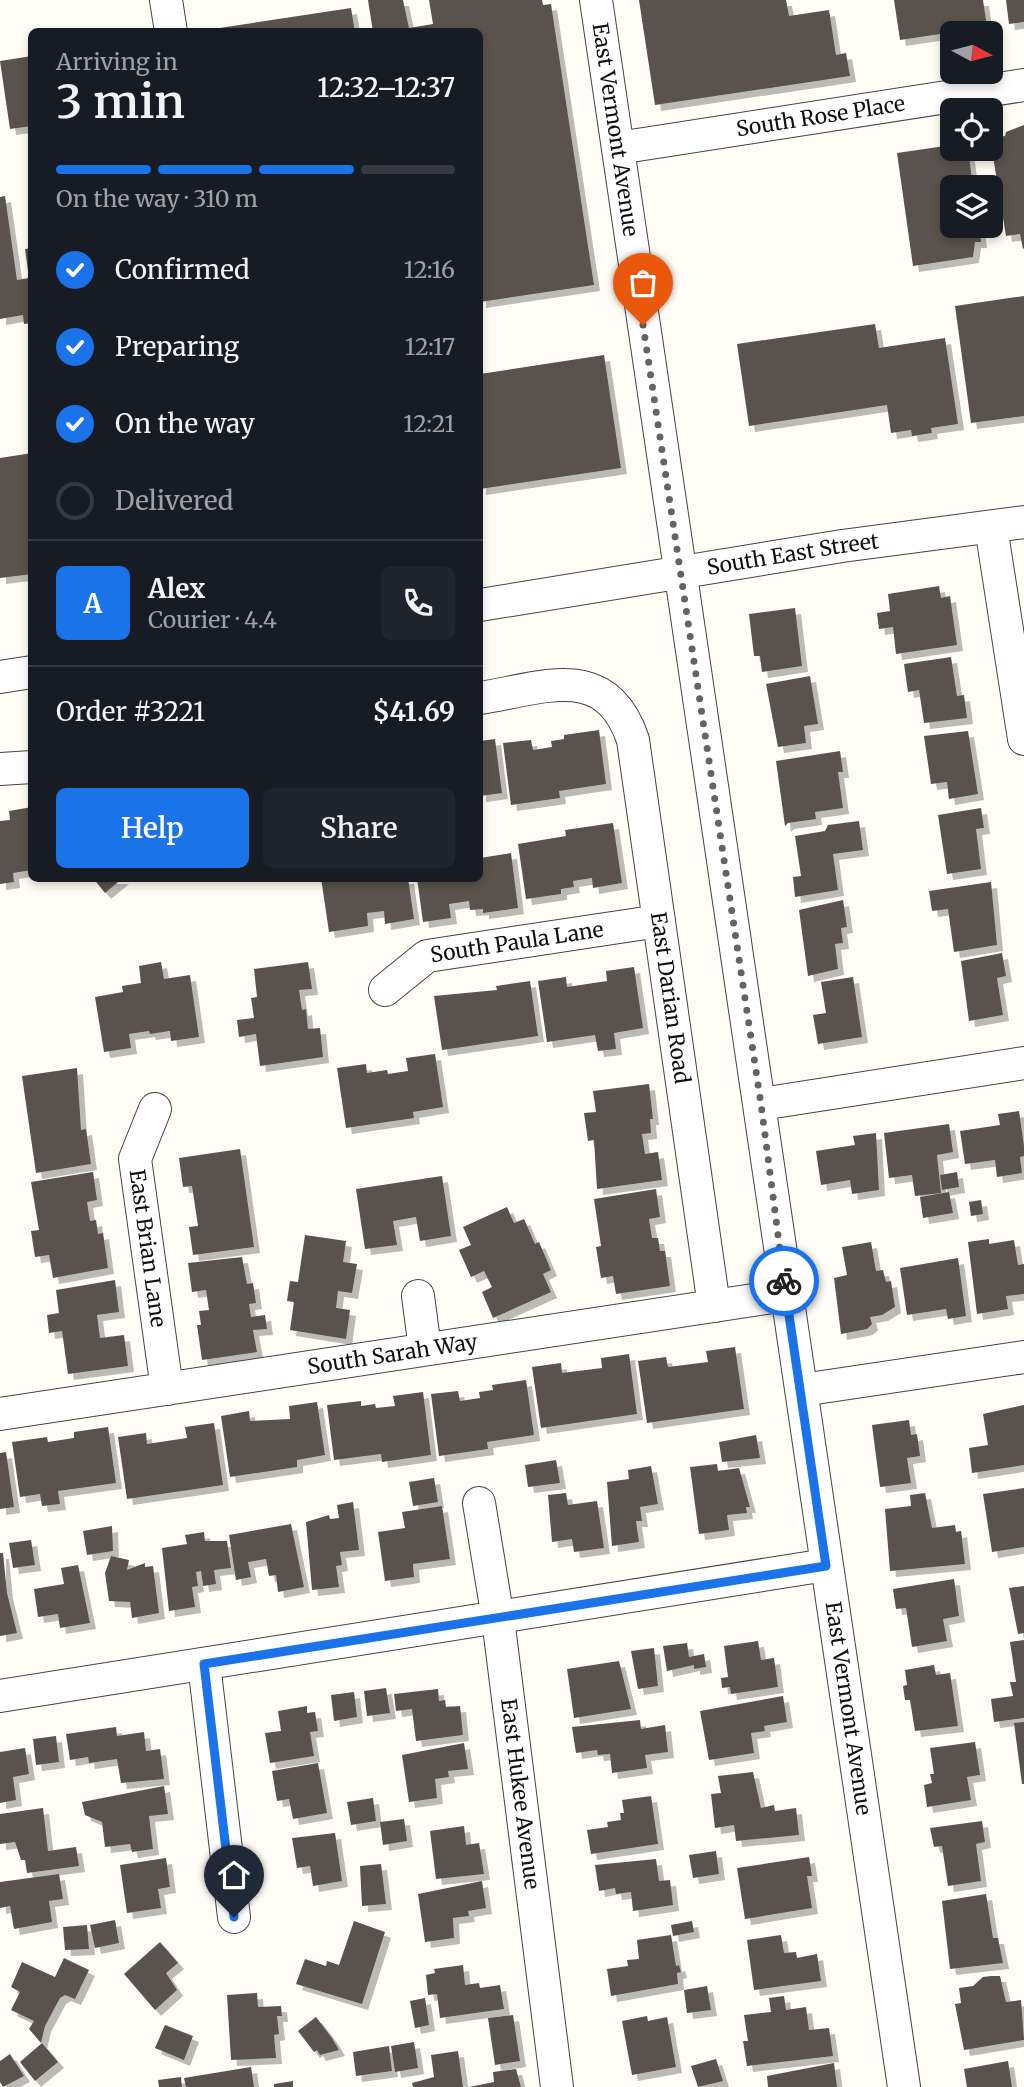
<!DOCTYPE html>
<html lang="en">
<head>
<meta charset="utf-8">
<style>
	body { margin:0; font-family:Merriweather,serif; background:#20242c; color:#f1f3f6; height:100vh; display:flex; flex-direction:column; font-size:26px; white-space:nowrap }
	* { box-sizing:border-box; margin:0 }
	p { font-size:23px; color:#9ea1a6 }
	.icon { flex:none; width:38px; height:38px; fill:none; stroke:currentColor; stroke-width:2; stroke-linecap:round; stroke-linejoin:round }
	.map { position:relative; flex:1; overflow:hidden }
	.details { position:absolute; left:28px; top:28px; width:455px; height:854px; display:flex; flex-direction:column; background:#171b24; border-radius:10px; box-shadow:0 4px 10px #0003 }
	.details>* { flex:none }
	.needle { width:46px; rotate:97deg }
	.tools { position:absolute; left:940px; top:21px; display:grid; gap:14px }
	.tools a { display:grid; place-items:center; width:63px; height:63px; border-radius:10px; background:#171b24; box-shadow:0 4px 10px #0003; font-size:35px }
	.pin { position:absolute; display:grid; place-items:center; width:60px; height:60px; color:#fff; margin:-72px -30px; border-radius:50% 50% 50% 0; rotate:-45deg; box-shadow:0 0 7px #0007 }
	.pin .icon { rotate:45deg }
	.courier { position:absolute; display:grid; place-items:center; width:70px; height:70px; margin:-35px; border:5px solid #1a73e8; border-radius:50%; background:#fff; color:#222; box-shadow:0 2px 9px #0007 }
	.overview em { font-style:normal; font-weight:600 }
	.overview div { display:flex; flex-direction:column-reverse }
	.overview { display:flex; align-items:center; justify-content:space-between; height:119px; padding:0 28px }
	h1 { font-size:46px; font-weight:600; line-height:52px }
	.bar { display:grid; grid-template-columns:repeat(4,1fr); gap:10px 7px; align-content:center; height:84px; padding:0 28px }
	.bar i { height:9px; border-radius:5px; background:#363941 }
	.bar .active { background:#1a73e8 }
	.bar p { grid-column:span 4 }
	.line { display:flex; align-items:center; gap:18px; padding:0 28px; border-top:2px solid #363941 }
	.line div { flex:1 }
	.round { display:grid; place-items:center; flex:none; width:74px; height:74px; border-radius:10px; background:#20242c }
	ol { padding:0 28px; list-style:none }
	li { display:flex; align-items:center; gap:21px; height:77px }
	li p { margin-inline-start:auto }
	li .icon { padding:7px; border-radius:50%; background:#1a73e8; color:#fff; stroke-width:4 }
	li:last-child { color:#9ea1a6 }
	li i { width:38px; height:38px; border:4px solid #363941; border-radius:50% }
	.cta { display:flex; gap:14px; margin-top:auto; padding:14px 28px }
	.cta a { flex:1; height:80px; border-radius:10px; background:#1a73e8; color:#fff; font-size:28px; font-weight:600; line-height:80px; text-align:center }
	.cta a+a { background:#20242c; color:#f1f3f6 }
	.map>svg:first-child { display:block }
</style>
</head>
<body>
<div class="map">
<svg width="1024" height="2087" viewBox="0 0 1024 2087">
	<defs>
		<filter id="shadow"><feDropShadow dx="6" dy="6" stdDeviation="0" flood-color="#0004"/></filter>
	</defs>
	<rect width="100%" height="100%" fill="#fffdf5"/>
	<path fill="#5a524d" filter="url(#shadow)" d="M368 0H403L409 28 433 24 429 0H542L543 5 551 4 594 285 480 302V32H373Z
		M639 0H786L789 16 829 10 836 55 846 53 850 76 655 105Z
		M894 0H983L987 27 900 40Z
		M1006 0H1024V22L1009 24Z
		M351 8 355 32H213V29Z
		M32 56V126L10 129 0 61Z
		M1024 125V248L1023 249 1020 234 1006 236 990 138 1005 136 1006 132Z
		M952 145V149H968L973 187H952V226H979L981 242H975L973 257 913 266 897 153Z
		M5 196 17 280 29 278 25 249 32 248V323L24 324 23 315 0 319V197Z
		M1024 296V416L971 423 955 306Z
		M875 324 879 348 945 338 958 424 931 428 932 433 912 436 911 430 891 433 887 405 749 426 737 344Z
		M604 355 621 468 480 489V374Z
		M32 453V574L0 578V458Z
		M939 586 941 598 950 596 957 645 896 654 893 627 879 629 877 613 890 611 888 594Z
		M795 608 802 666 762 672 760 656H754L749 614Z
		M951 657 957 696 964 695 967 718 924 723 919 690 908 692 904 664Z
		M810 676 818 724 804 726 806 743 778 747 766 684Z
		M599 730 606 784 559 791 560 798 511 805 503 743 531 740 533 750 552 747 551 741 564 739V735Z
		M968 731 978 794 949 799 947 782 931 784 924 736Z
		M495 739 502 793 480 796V741Z
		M840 751 843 772H838L843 808 815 812 816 819 788 823 785 826 776 761Z
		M32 807V870L13 873 14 882 0 884V821L10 820 9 811Z
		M981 808 984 828 976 829 981 869 947 874 938 815Z
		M859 821 863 850 833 854 838 890 795 897 793 877 801 876 795 836 825 831 828 825Z
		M613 823 622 883 593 888 592 878 573 881 574 887 561 889V894L526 899 518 844 566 836 565 830Z
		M511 853 518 908 483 913V909L470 910 469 901 449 904 451 918 423 922 417 878H480V858Z
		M93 878H123L105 893Z
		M321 878H408L414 919 385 924 384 911 367 913 368 926 329 932Z
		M991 882 997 945 954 952 948 909 932 911 929 891Z
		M843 900 847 927 841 928 843 943 835 944 838 969 808 976 799 910Z
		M1002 953 1006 976 997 978 1003 1015 969 1021 961 961Z
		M161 962 164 979 190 975 199 1037 171 1041 170 1031 150 1034 149 1031 129 1034 131 1048 104 1052 95 997 123 992 122 986 141 983 139 966Z
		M308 962 312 989 299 990 302 1010 306 1009 308 1029 320 1028 323 1057 260 1066 256 1034 239 1037 237 1020 254 1018 251 998 257 997 254 969Z
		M634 967 643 1028 614 1033 616 1049 598 1051 595 1035 547 1042 538 981 566 977 567 987 607 981 606 971Z
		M853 977 862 1037 818 1044 813 1015 826 1013 821 982Z
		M530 981 538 1036 442 1050 434 996 497 990 496 986Z
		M435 1054 443 1107 413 1112 414 1118 346 1128 337 1068 366 1064 367 1073 387 1070 388 1074 408 1071 406 1058Z
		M77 1068 81 1130 86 1129 91 1164 36 1173 22 1076Z
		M649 1084 653 1119H650L651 1133 642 1134 645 1154 658 1152 662 1180 597 1189 594 1140 588 1141 584 1113 596 1112 593 1091Z
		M1019 1111 1024 1146V1156L1020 1157 1022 1173 997 1177 995 1160 965 1164 960 1131 1000 1125 998 1114Z
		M949 1124 953 1152 937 1155 941 1193 915 1196 912 1175 889 1178 884 1133Z
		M876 1133 879 1190 852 1194 850 1180 821 1185 816 1151 855 1145 853 1136Z
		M240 1149 254 1247 193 1255 189 1227 198 1226 192 1186 183 1187 179 1158Z
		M93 1172 97 1200 87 1202 90 1221 96 1220 98 1234 103 1233 108 1268 53 1278 49 1255 35 1257 31 1231 39 1230 31 1182Z
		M957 1172 959 1187 942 1190 940 1175Z
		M442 1176 451 1236 420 1241 416 1217 393 1221 397 1245 365 1249 356 1189Z
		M656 1189 660 1217 649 1219 652 1238H658L660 1251H665L670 1286 616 1294 613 1276 601 1278 596 1247 601 1246 594 1199Z
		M949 1192 953 1213 923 1218 920 1197Z
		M981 1200 983 1214 971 1216 969 1202Z
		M507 1207 514 1223 524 1219 535 1244 539 1242 551 1270 543 1274 551 1292 493 1318 482 1292 492 1287 484 1271 471 1277 459 1250 471 1245 463 1227Z
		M305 1235 346 1241 343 1262 357 1264 352 1293 338 1291 336 1308 350 1310 346 1339 290 1330 294 1302 287 1301 290 1281 298 1282Z
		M989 1239V1244L1014 1240 1018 1265 1024 1264V1294L1006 1296 1008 1309 977 1314 968 1242Z
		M871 1242 876 1271 883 1270 886 1282 891 1281 895 1307 882 1315 870 1317 872 1324 867 1329 841 1334 834 1278 847 1275 842 1247Z
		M242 1257 247 1284 253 1283 256 1303 249 1304 251 1317 265 1315 267 1329 253 1330 257 1352 202 1360 197 1325H201L199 1311 209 1310 206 1290 192 1292 188 1263Z
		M958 1258 966 1316 948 1319 946 1309 907 1315 900 1268Z
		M115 1280 119 1312 97 1315 100 1338 124 1335 128 1366 68 1374 62 1331 49 1333 47 1315 59 1313 56 1290Z
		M735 1347 744 1409 647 1423 638 1361 666 1357 668 1367 708 1362 706 1351Z
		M629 1354 637 1414 541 1428 532 1367 561 1363 562 1373 602 1368 601 1358Z
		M526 1380 534 1435 487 1442 488 1449 439 1456 431 1394 458 1391 460 1401 480 1398 479 1392 493 1390 492 1385Z
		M423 1392 431 1455 382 1462 381 1454 334 1460 327 1405 361 1401V1406L375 1404 376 1408 395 1406 393 1396Z
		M317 1402 325 1455 297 1460V1467L230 1477 221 1416 249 1411 250 1421 290 1419 289 1406Z
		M1024 1405V1465L972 1473 969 1448 988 1445 983 1414Z
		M909 1420 911 1435 917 1434 920 1456 907 1458 911 1483 880 1487 872 1425Z
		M214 1423 223 1485 127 1499 118 1437 146 1433 147 1444 187 1438 185 1427Z
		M108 1427 116 1483 58 1491 60 1504 42 1506 40 1494 20 1497 12 1442 47 1437 48 1442 74 1438V1432Z
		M756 1435 760 1458 722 1462 719 1442Z
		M6 1452 14 1507 0 1509V1453Z
		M556 1460 560 1483 528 1487 525 1465Z
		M717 1464 718 1471 739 1468 750 1507H746L747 1513 727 1515 729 1530 699 1534 690 1467Z
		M651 1466 658 1504 640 1507 642 1521H636L639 1542 612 1546 607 1482 629 1479 628 1470Z
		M434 1478 438 1502 413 1506 409 1482Z
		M1024 1488V1547L992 1552 983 1494Z
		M566 1493 568 1505 597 1501 604 1548 574 1552 572 1539 552 1542 548 1495Z
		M925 1493 932 1528 955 1525 956 1532 961 1531 965 1564 890 1571 885 1509 911 1506 910 1495Z
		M353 1502 359 1550 340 1552 342 1565 336 1566 339 1587 312 1590 306 1522 329 1515 330 1519 339 1518 337 1505Z
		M442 1506 450 1559 413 1564 414 1577 385 1581 378 1532 405 1528 402 1512Z
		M291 1524 304 1587 278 1592 276 1575 269 1576 266 1559 248 1562 251 1577 236 1580 229 1535Z
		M112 1526 113 1551 87 1555 83 1531Z
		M204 1532 205 1541H227L231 1568 214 1570 216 1584 203 1586 201 1571 196 1572 198 1586 192 1587 195 1607 169 1611 162 1548 187 1544 185 1535Z
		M31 1540 35 1565 13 1568 9 1543Z
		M0 1553H3L7 1593 17 1633 0 1636Z
		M111 1556 129 1560 127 1570 145 1563V1567L153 1566 159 1613 132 1618 130 1602 109 1601 105 1573Z
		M78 1565 90 1623 60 1628 58 1614 38 1617 34 1589 64 1584 61 1568Z
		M954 1579 959 1616 943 1619 947 1641 912 1647 906 1608 896 1609 893 1589Z
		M1024 1586V1633L1018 1634 1009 1588Z
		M1024 1640V1718L994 1722 991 1699 1013 1696 1010 1682H1016L1010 1642Z
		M758 1641 761 1660 774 1658 778 1687 731 1694 730 1687 722 1688 721 1678 728 1677 724 1646Z
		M687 1643 689 1657 704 1654 706 1667 694 1669V1665L667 1671 663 1646Z
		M654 1648 658 1686 638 1689 631 1651Z
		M619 1661 631 1709 574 1718 567 1669Z
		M934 1665 936 1675 950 1673 958 1726 915 1731 910 1700H905L903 1686 907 1685 905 1670Z
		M386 1688 390 1713 367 1716 364 1691Z
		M438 1689 439 1701 445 1700 446 1707 460 1706 463 1735 416 1741 412 1709 396 1711 394 1694Z
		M354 1692 357 1717 334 1721 331 1695Z
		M783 1696 787 1722 764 1726 765 1731 751 1733 754 1753 709 1760 700 1711Z
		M307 1706V1713L315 1712 318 1731 310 1732 314 1756 270 1763 265 1733 281 1731 278 1711Z
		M640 1720 641 1729 665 1725 668 1752 645 1755 647 1768 612 1773 610 1754 598 1755 597 1750 576 1753 572 1727Z
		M1024 1722V1784H1022L1014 1723Z
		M116 1727 117 1736 144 1732 146 1751 160 1749 164 1779 121 1783 117 1759 89 1763 88 1757 70 1760 66 1734Z
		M56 1736 59 1762 36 1765 33 1739Z
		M975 1742 980 1775 967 1777 971 1800 927 1807 924 1785 932 1783 930 1774H934L930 1748Z
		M464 1743 468 1769 448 1771 449 1777 435 1779 437 1798 409 1802 402 1755Z
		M25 1748 29 1774 13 1777 16 1800 0 1803V1752Z
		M318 1763 327 1813 293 1819 289 1799 277 1801 272 1771Z
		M753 1772 761 1808 774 1805 775 1811 796 1808 799 1835 736 1841 734 1825 715 1828 711 1794 721 1793 718 1776Z
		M164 1786 168 1814 149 1816 153 1849 132 1852 130 1844 105 1847 102 1822 85 1815 82 1802Z
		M651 1796 658 1844 591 1854 587 1830 608 1827 607 1822 621 1820 620 1813H624L622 1800Z
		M373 1798 376 1821 351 1825 347 1802Z
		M43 1808 48 1851 76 1847 79 1866 27 1873 25 1860H21L15 1842 0 1844V1814Z
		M404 1819 407 1841 383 1845 380 1822Z
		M982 1821 985 1842 976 1844 981 1881 948 1886 942 1846 934 1847 930 1828Z
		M464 1826 466 1845 479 1843 484 1874 436 1879 430 1831Z
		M335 1833 342 1881 313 1886 310 1866 297 1868 292 1838Z
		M716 1851 719 1874 693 1878 689 1855Z
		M809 1857 812 1876H807L812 1908 745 1919 737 1868Z
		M166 1858 170 1887 158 1889 161 1908 127 1913 120 1865Z
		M656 1859 659 1881 670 1880 673 1905 633 1911 631 1892 616 1894 615 1888 599 1891 595 1865Z
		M381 1864 386 1904 362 1906 360 1866Z
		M59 1874 63 1899 49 1901 52 1922 14 1929 10 1906 0 1908V1882Z
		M482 1881 486 1908 468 1911 469 1916 453 1918 454 1938 425 1942 418 1894Z
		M986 1894 993 1938H998L1003 1963 950 1969 942 1901Z
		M115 1920 119 1943 95 1948 90 1925Z
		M354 1921 385 1932 362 2004 296 1984 305 1959 326 1966 327 1961 339 1965Z
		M692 1921 694 1932 673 1936 671 1925Z
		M87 1925 89 1949 65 1950 63 1927Z
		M671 1935 676 1966 679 1965 681 1972 677 1973 678 1984 611 1996 607 1969 628 1966 627 1960 639 1959 637 1940Z
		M781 1935 784 1953 796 1952 797 1958 817 1954 821 1981 754 1990 747 1940Z
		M160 1942 178 1963 166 1973 177 1990 155 2010 124 1974Z
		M64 1958 89 1970 75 1999 65 1995 60 1998 45 2026 41 2043 29 2029 34 2021 11 2010 20 1992 11 1987 22 1962 55 1977Z
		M463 1965 465 1985 479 1983 480 1988 500 1985 504 2009 440 2018 437 1994 428 1995 426 1975 435 1973 434 1969Z
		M991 1976H1000L1006 2002 1021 2000 1024 2040 964 2050 955 2004 961 2003 959 1988 973 1986 983 1977Z
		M707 1986 711 2010 687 2013 684 1990Z
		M257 1993 258 2007 281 2006 282 2016H277L279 2034 274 2035 276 2058 231 2060 227 1995Z
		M784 1996 786 2010 806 2007 809 2030 829 2028 833 2056 747 2066 743 2041H748L744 2015 771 2012 769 1998Z
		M425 1998 429 2025 415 2028 410 2001Z
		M513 2015 520 2061 495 2065 488 2018Z
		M647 2016 648 2021 667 2017 676 2067 632 2075 622 2021Z
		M316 2017 332 2038 339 2050 320 2055 317 2050 314 2052 298 2031Z
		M165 2025 193 2036 184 2060 155 2048Z
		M414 2042 418 2068 395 2072 391 2046Z
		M42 2043 58 2062 35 2081 20 2062Z
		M389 2046 392 2071 356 2076 353 2052Z
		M458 2051 463 2087H413L412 2083 434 2077 431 2055Z
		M10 2054 24 2076 3 2087 0 2082V2061Z
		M716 2059 723 2081 698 2087 691 2066Z
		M1008 2061 1012 2087H967L964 2069Z
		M834 2063 837 2087H768L767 2076Z
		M251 2067 254 2087H186L184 2078Z
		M516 2069 521 2087H469L494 2082 493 2072Z
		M181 2077 182 2087H159L158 2080Z
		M293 2081V2087H274V2084Z"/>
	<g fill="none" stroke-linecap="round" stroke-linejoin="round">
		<g stroke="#444" stroke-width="34">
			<g id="minor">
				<path d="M166 0 171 32"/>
				<path id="s1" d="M596 0 904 2087"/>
				<path id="s2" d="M618 148 1024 85"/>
				<path d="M991 527 1024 739"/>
				<path id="s3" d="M480 605 842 546 1024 522"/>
				<path d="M0 677 32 672"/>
				<path id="s4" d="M480 698C544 688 606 660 633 740L714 1306"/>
				<path d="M0 769 32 767"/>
				<path id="s5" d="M385 990 427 956 659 921"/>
				<path d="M761 1104 1024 1063"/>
				<path id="s6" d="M155 1109 135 1159 167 1389"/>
				<path d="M418 1296 425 1349"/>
				<path d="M802 1390 1024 1357"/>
				<path id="s7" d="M0 1414 786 1295"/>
				<path id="s8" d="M479 1503 498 1619 557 2087"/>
				<path d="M204 1664 234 1917"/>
				<path d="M0 1696 826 1565"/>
			</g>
		</g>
		<use href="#minor" stroke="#fff" stroke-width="32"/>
	</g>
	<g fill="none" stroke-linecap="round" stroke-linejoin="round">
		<path stroke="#646461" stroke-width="7" stroke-dasharray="0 12.6" d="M643 325 761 1104 784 1281"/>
		<path stroke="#1a73e8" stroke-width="9" d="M234 1917 204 1664 826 1566 784 1281"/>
	</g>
	<g text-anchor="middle" stroke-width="7" stroke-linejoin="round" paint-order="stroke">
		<g font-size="21" fill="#111" stroke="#fff">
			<text dy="7" stroke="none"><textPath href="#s2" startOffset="205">South Rose Place</textPath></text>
			<text dy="7" stroke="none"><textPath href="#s1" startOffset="131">East Vermont Avenue</textPath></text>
			<text dy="7" stroke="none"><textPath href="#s3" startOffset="317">South East Street</textPath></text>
			<text dy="7" stroke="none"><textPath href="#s5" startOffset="145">South Paula Lane</textPath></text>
			<text dy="7" stroke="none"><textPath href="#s4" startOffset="441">East Darian Road</textPath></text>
			<text dy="7" stroke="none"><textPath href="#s6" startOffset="144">East Brian Lane</textPath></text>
			<text dy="7" stroke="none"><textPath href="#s7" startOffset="397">South Sarah Way</textPath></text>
			<text dy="7" stroke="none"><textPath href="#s1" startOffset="1727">East Vermont Avenue</textPath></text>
			<text dy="7" stroke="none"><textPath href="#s8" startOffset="294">East Hukee Avenue</textPath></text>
		</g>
	</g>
</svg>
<div class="tools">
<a><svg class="needle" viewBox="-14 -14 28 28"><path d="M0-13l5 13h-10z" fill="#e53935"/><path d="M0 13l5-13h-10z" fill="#9ea1a6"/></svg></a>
<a><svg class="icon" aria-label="locate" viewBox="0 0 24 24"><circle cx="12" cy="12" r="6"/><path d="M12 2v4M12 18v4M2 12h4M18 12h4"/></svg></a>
<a><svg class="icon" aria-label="layers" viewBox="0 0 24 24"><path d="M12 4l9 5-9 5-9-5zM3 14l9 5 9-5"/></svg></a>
</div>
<div class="pin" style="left:643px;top:325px;background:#ea580c"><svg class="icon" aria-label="bag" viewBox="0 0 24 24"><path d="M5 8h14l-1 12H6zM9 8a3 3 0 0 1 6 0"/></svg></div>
<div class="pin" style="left:234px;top:1917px;background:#1f2937"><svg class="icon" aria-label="home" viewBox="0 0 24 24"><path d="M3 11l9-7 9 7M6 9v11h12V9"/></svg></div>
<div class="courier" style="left:784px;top:1281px"><svg class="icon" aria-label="bike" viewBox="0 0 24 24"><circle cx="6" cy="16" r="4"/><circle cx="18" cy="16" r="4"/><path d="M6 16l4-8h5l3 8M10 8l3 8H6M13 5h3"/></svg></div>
<section class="details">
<div class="overview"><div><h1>3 min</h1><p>Arriving in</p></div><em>12:32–12:37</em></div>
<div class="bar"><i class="active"></i><i class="active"></i><i class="active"></i><i></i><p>On the way · 310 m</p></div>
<ol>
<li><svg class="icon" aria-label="check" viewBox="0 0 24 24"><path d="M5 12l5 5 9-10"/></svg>Confirmed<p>12:16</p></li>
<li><svg class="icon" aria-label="check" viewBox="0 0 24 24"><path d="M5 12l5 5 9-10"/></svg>Preparing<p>12:17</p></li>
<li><svg class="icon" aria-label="check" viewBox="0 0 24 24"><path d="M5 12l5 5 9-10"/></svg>On the way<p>12:21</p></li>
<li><i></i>Delivered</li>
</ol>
<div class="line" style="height:126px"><b class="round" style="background:#1a73e8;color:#fff">A</b><div><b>Alex</b><p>Courier · 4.4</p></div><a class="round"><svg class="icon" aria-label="phone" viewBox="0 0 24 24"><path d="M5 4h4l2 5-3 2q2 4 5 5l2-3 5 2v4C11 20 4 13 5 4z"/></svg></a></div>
<div class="line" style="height:91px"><div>Order #3221</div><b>$41.69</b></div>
<div class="cta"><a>Help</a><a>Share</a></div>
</section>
</div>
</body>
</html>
